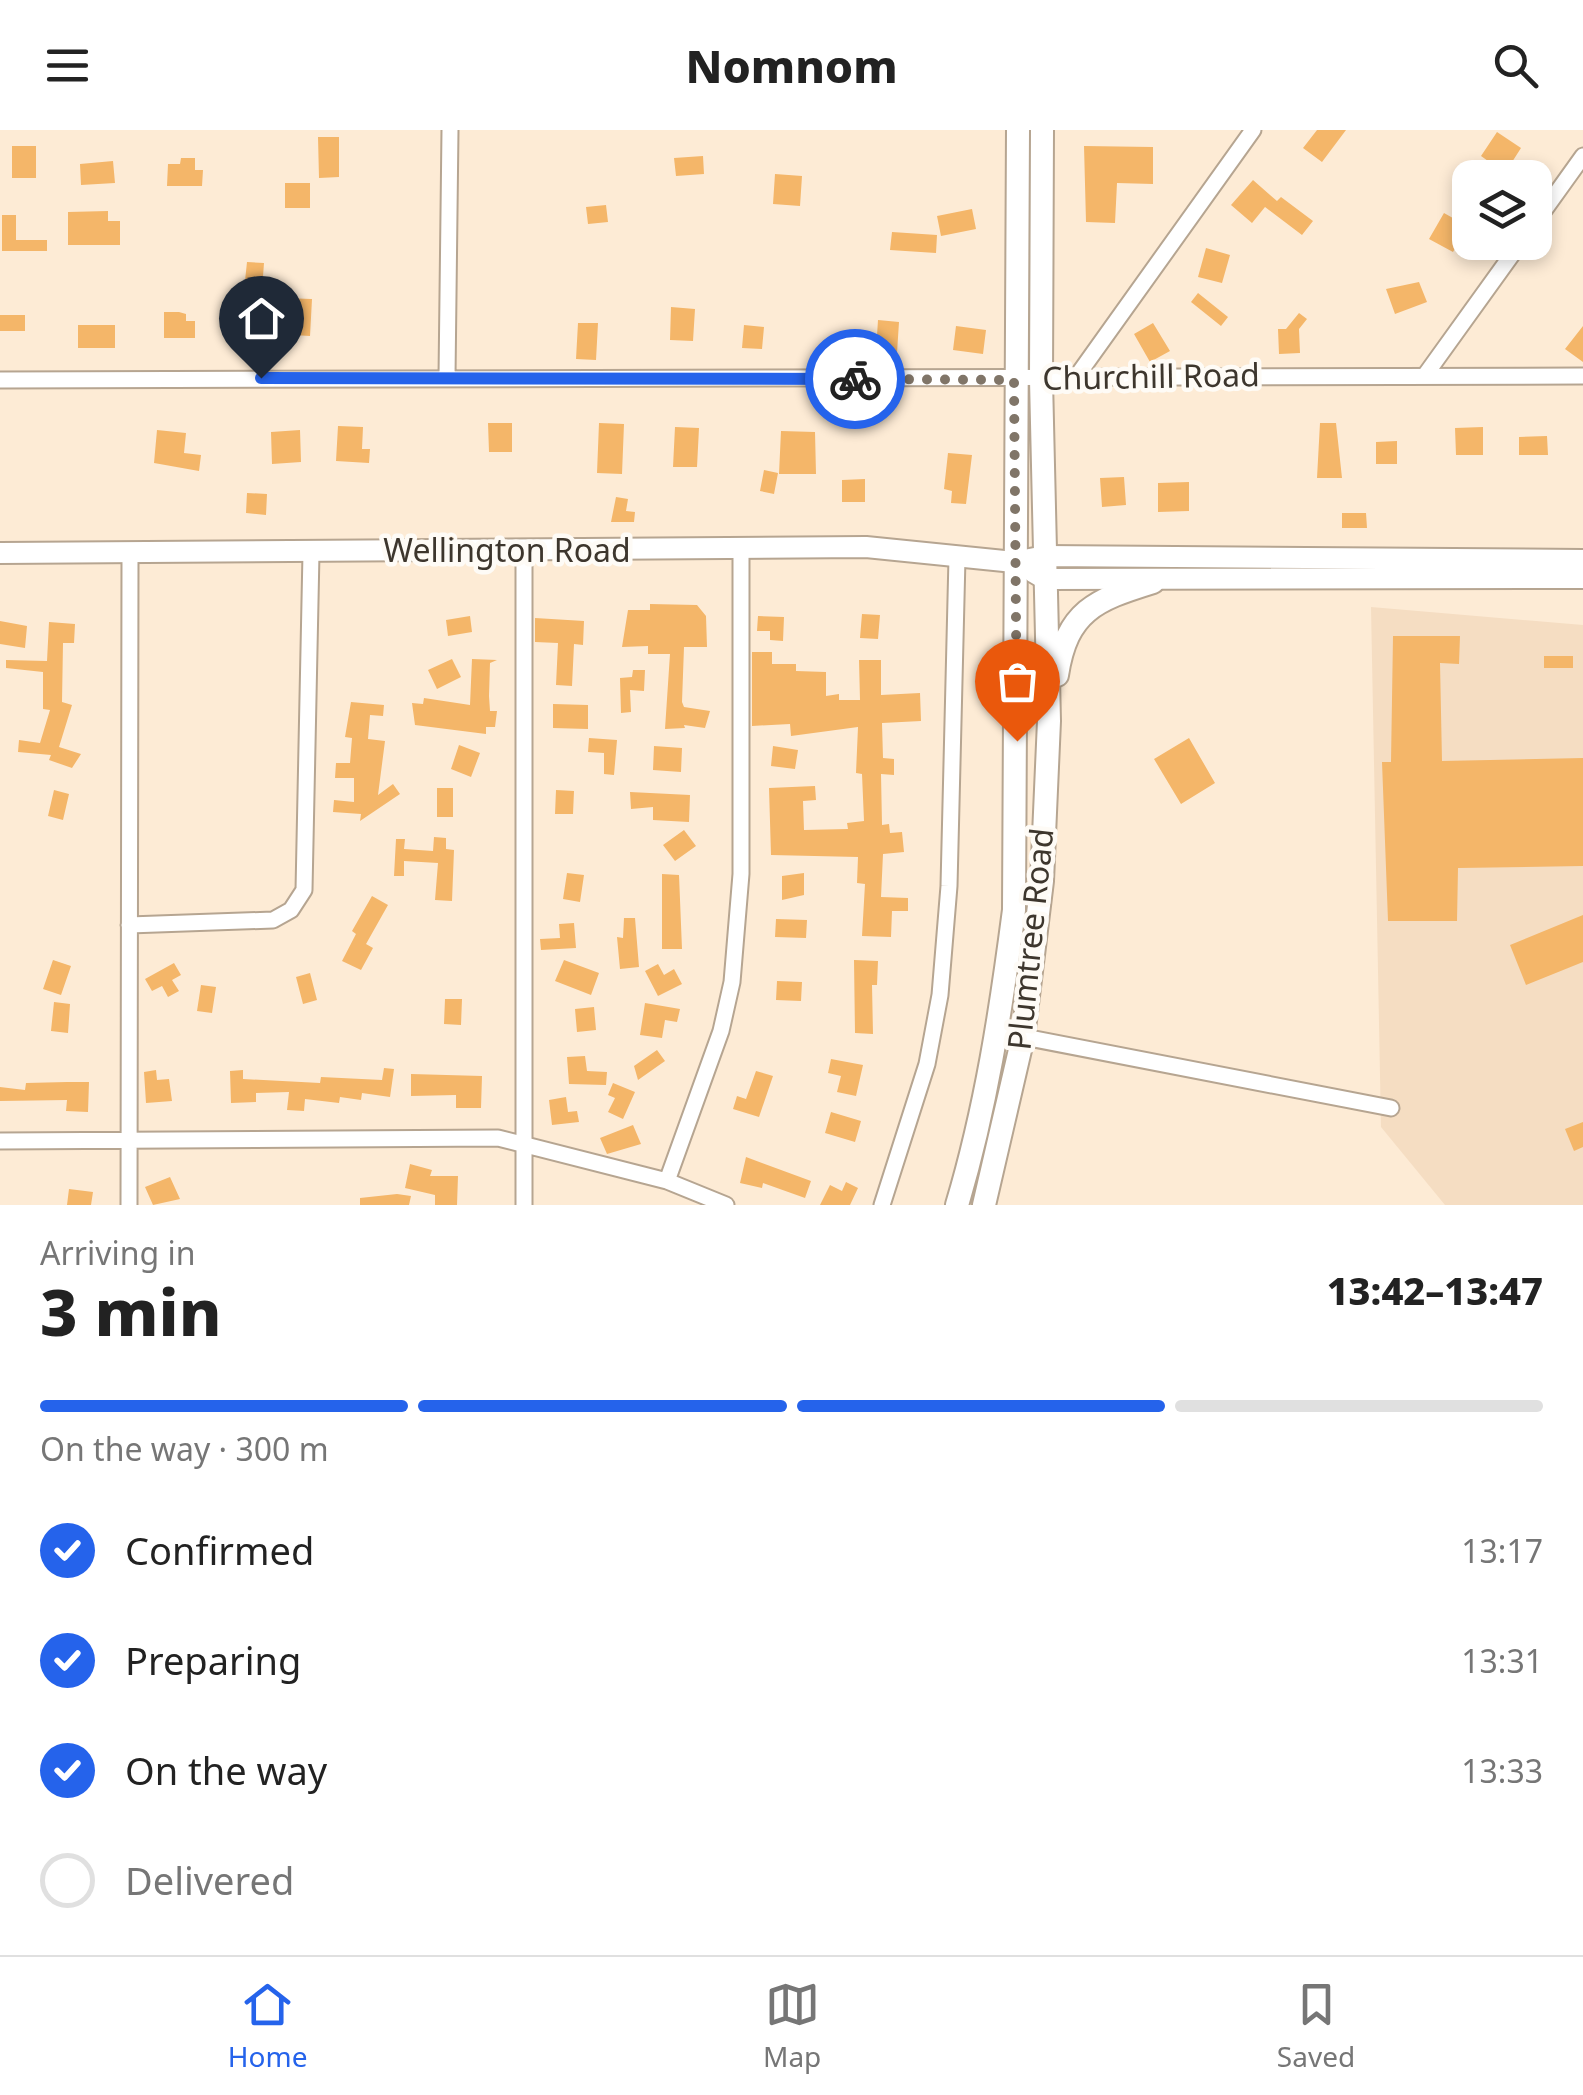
<!DOCTYPE html>
<html lang="en">
<head>
<meta charset="utf-8">
<style>
	body { margin:0; font-family:"Noto Sans",sans-serif; background:#f6f6f6; color:#222; height:100vh; display:flex; flex-direction:column; font-size:38px; white-space:nowrap }
	* { box-sizing:border-box; margin:0 }
	p { font-size:32px; color:#767676 }
	.icon { flex:none; width:55px; height:55px; fill:none; stroke:currentColor; stroke-width:2; stroke-linecap:round; stroke-linejoin:round }
	.map { position:relative; height:1075px; overflow:hidden }
	.drawer { display:flex; flex-direction:column; background:#fff; flex:1 }
	.drawer>* { flex:none }
	.controls { position:absolute; left:1452px; top:30px; display:grid; gap:20px }
	.controls a { display:grid; place-items:center; width:100px; height:100px; border-radius:20px; background:#fff; box-shadow:0 5px 15px #0003; font-size:50px }
	.pin { position:absolute; display:grid; place-items:center; width:85px; height:85px; color:#fff; margin:-102px -42px; border-radius:50% 50% 50% 0; rotate:-45deg; box-shadow:0 0 10px #0007 }
	.pin .icon { rotate:45deg }
	.courier { position:absolute; display:grid; place-items:center; width:100px; height:100px; margin:-50px; border:8px solid #2563eb; border-radius:50%; background:#fff; color:#222; box-shadow:0 2px 12px #0007 }
	.head em { font-style:normal; font-weight:800 }
	.head div { display:flex; flex-direction:column-reverse }
	.head { display:flex; align-items:center; justify-content:space-between; height:170px; padding:0 40px }
	h1 { font-size:65px; font-weight:800; line-height:75px }
	.bar { display:grid; grid-template-columns:repeat(4,1fr); gap:15px 10px; align-content:center; height:120px; padding:0 40px }
	.bar i { height:12px; border-radius:8px; background:#e0e0e0 }
	.bar .current { background:#2563eb }
	.bar p { grid-column:span 4 }
	ol { padding:0 40px; list-style:none }
	li { display:flex; align-items:center; gap:30px; height:110px }
	li p { margin-inline-start:auto }
	li .icon { padding:10px; border-radius:50%; background:#2563eb; color:#fff; stroke-width:4 }
	li:last-child { color:#767676 }
	li i { width:55px; height:55px; border:5px solid #e0e0e0; border-radius:50% }
	header { display:flex; justify-content:space-between; align-items:center; height:130px; padding:0 40px; background:#fff; font-size:45px; font-weight:800 }
	.menu { display:flex; justify-content:space-around; align-items:center; height:140px; border-top:2px solid #e0e0e0; background:#fff; font-size:28px; color:#767676 }
	.menu a { display:grid; justify-items:center; gap:5px }
	.menu .current { color:#2563eb }
	.map>svg:first-child { display:block }
</style>
</head>
<body>
<header><svg class="icon" aria-label="menu" viewBox="0 0 24 24"><path d="M4 6h16M4 12h16M4 18h16"/></svg>Nomnom<svg class="icon" aria-label="search" viewBox="0 0 24 24"><circle cx="10" cy="10" r="6"/><path d="M15 15l6 6"/></svg></header>
<div class="map">
<svg width="1583" height="1075" viewBox="0 0 1583 1075">
	<rect width="100%" height="100%" fill="#fdebd5"/>
	<path fill="#f5ddc2" d="M1371 477 1583 495V1075H1445L1381 997Z"/>
	<path fill="#f4b669" d="M1317 0H1346L1322 32 1303 18Z
		M1497 2 1521 18 1505 43 1481 26Z
		M318 7H339V47L319 48Z
		M12 16H36V48H12Z
		M1084 16 1153 17V54L1117 53 1115 93 1086 92Z
		M703 26 704 44 676 46 674 28Z
		M181 28H195V40H203L202 56H167L168 34H180Z
		M113 31 115 53 81 55 80 34Z
		M775 44 802 46 800 76 773 74Z
		M1253 50 1277 71 1281 67 1313 91 1302 105 1265 77 1252 93 1231 75Z
		M285 53H310V78H285Z
		M606 75 608 92 588 94 586 77Z
		M972 79 976 99 941 106 937 86Z
		M108 81V91H120V115H68V82Z
		M1444 83 1467 96 1453 122 1429 109Z
		M2 85H16V110H47V121H2Z
		M892 102 937 105 936 123 890 120Z
		M1206 118 1230 125 1222 153 1198 147Z
		M247 132 264 133 260 187 249 186 250 179H242Z
		M1419 152 1427 172 1395 184 1386 159Z
		M1198 163 1228 187 1221 196 1191 172Z
		M282 168 312 169 310 206 277 204Z
		M671 177 695 179 693 211 670 210Z
		M164 182H179L186 184V191H195V208H164Z
		M1299 183 1307 189 1299 199 1300 223 1279 224 1278 199H1286Z
		M0 185H25V201H0Z
		M878 190 899 192 897 223 876 221Z
		M578 193H598L596 230 576 229Z
		M1153 193 1170 221 1150 232 1134 204Z
		M78 195H115V218H78Z
		M744 195 764 197 762 219 742 218Z
		M956 196 986 200 983 224 953 220Z
		M1583 196V232L1565 219Z
		M488 293H512V322H489Z
		M599 293 624 294 622 344 597 343Z
		M1320 293H1336L1342 348H1317Z
		M338 296 363 297 362 319H370L369 333 336 331Z
		M675 297 699 298 697 337H673Z
		M1483 297V325H1456L1455 298Z
		M157 300 186 303 184 323 201 325 199 341 154 333Z
		M300 300 301 332 272 334 271 302Z
		M781 301 815 302 816 344H779Z
		M1547 306 1548 325H1519V307Z
		M1397 311V334H1376V312Z
		M948 323 972 325 966 374 951 373 952 361 944 359Z
		M764 340 778 343 774 364 760 361Z
		M1124 347 1126 375 1102 377 1100 348Z
		M865 349V372H842V350Z
		M1189 352V381L1158 382V353Z
		M247 363 267 364 266 385 246 383Z
		M616 367 628 369 626 381 635 382 634 392H611Z
		M1342 383H1366L1367 398H1342Z
		M650 474 697 475 706 486 707 517H684L682 572 684 577 710 581 705 598 684 595 685 598 665 599 670 524H648V516L622 517 628 480H650Z
		M862 484 880 485 878 509 860 508Z
		M470 486 472 502 448 506 446 490Z
		M758 486 784 487 783 511 770 510V501H757Z
		M535 488 584 491 583 515 574 514 572 556 556 555 558 513 535 512Z
		M0 491 27 496 25 518 0 514Z
		M49 492 75 494 74 513H63L62 572 72 575 59 617 81 624 72 638 49 630 51 625 18 622 19 610 40 613 50 580 43 579V542L6 538V530L47 531Z
		M1393 506H1460L1459 534 1440 533 1442 631 1583 628V736L1458 738 1457 791H1388L1382 632H1391Z
		M752 522H772V534H796V541L826 542V566L839 564V570H860L859 530H881V565L920 563 921 591 882 593 883 628 894 629V645L881 644 882 695 889 694 890 703 902 702 904 722 883 724 881 767 908 768V781H892L891 807 862 806 865 754 857 753 858 727 771 725 769 658 815 656 816 670 803 671 804 700 848 699 847 693 864 691 862 644 856 643 858 597 791 606 790 594 752 596Z
		M1544 526H1573V538H1544Z
		M452 529 461 547 437 559 428 540Z
		M472 529 497 530 490 533 489 566 490 581H497L495 597H486V604L415 595 412 573 423 574 424 568 470 575Z
		M633 540H645L644 561 630 560 631 582 621 583 620 548 632 547Z
		M351 572 384 575 383 586 370 585 368 609 385 611 378 665 393 654 400 664 360 691 361 684 333 682 334 670 354 672V648H335L336 633H350L352 608 345 607Z
		M553 574 588 575V599L553 598Z
		M589 608 617 610 614 645 604 644V623L588 622Z
		M1189 608 1215 653 1181 674 1154 629Z
		M459 615 480 623 471 647 451 639Z
		M654 616 682 618 681 642 653 640Z
		M773 616 798 620 795 639 771 636Z
		M437 658H453V687H437Z
		M54 660 69 664 63 690 48 686Z
		M556 660 574 661 573 684H555Z
		M630 662 690 665 689 692 653 690V677L631 679Z
		M684 700 696 716 675 731 663 715Z
		M434 707 446 708V719L454 720 452 771 435 770 438 733 404 731V746H394L396 709H405L404 719 433 721Z
		M567 743 584 745 580 772 563 769Z
		M804 743V765L782 770V746Z
		M662 744 679 745 682 819H662Z
		M372 766 388 775 366 814 373 818 361 840 342 831 356 804 352 801Z
		M1583 785V832L1526 855 1510 815Z
		M624 788H635L639 837 620 839 617 807 623 808Z
		M776 789 807 790 806 808 775 807Z
		M574 793 576 818 541 820 540 809 560 808 559 794Z
		M53 830 71 836 61 865 43 859Z
		M564 830 599 843 591 865 555 851Z
		M854 830 878 831 877 855H872L873 904 855 903Z
		M174 833 181 845 172 850 179 861 168 867 162 856 152 861 145 849Z
		M658 834 664 845 674 839 682 854 658 866 645 841Z
		M310 843 317 870 303 874 296 847Z
		M777 851 802 852 801 871 776 870Z
		M201 855 216 857 212 883 197 881Z
		M445 869H462L461 895 444 894Z
		M54 872 70 874 68 903 51 901Z
		M645 873 680 879 677 892 665 890 662 908 640 905Z
		M594 877 596 900 577 902 575 879Z
		M657 920 665 931 638 950 634 936Z
		M585 926 587 941 607 942 606 955 569 954 567 927Z
		M831 929 863 935 856 966 837 962 841 946 828 943Z
		M384 938 394 939 390 967 362 963 361 970 340 967 339 973 305 969 304 981 287 980 289 962 256 963V972L231 973 230 941 243 940V949L320 953 321 947 382 950Z
		M156 940 157 950 169 949 172 971 146 973 144 942Z
		M756 941 773 946 759 987 733 979 737 966 746 969Z
		M411 944 482 946 481 978H456V965L411 966Z
		M67 952H89L88 982 66 981 67 970 0 971V957L25 960 26 953Z
		M613 953 635 962 623 989 608 982 615 968 608 965Z
		M566 967 568 982 577 981 579 992 552 995 549 970Z
		M831 982 861 991 855 1012 825 1003Z
		M1583 992V1017L1574 1021 1565 999Z
		M633 995 641 1014 607 1024 600 1008Z
		M746 1027 811 1051 805 1068 763 1053 762 1058 740 1053Z
		M410 1034 432 1040 430 1046H458L457 1075H435V1065L405 1058Z
		M170 1047 180 1069 153 1075 145 1057Z
		M846 1052 858 1058 850 1075H820L830 1055 842 1061Z
		M69 1059 93 1062 91 1075H67Z
		M397 1064 411 1066 409 1075H360V1068Z"/>
	<g fill="none" stroke-linecap="round" stroke-linejoin="round">
		<g stroke="#b6a591" stroke-width="19">
			<path id="minor" d="M1535 93 1583 26
				M1426 244 1521 112
				M1077 246 1253 0
				M447 247 450 0
				M0 250 1583 246
				M129 795 273 790 291 780 304 760 311 423
				M998 902 1391 978
				M0 1011 498 1008 667 1051 726 1075
				M667 1051 721 901 732 852 741 744V419
				M129 1075 130 425
				M524 1075V420
				M882 1075 927 934 940 865 949 756 957 428"/>
		</g>
		<g stroke="#b6a591" stroke-width="24">
			<path id="major" d="M0 423 866 417 1014 432 1045 426 1583 430
				M1033 442 1045 449 1583 448"/>
		</g>
		<g stroke="#b6a591" stroke-width="26">
			<path id="highway" d="M1057 545C1067 481 1095 470 1153 452
				M957 1075C986 978 1001 880 1014 780L1018 0
				M984 1075 1023 907 1042 751 1049 591 1041 250 1042 0"/>
		</g>
		<use href="#minor" stroke="#fff" stroke-width="15"/>
		<use href="#major" stroke="#fff" stroke-width="20"/>
		<use href="#highway" stroke="#fff" stroke-width="22"/>
	</g>
	<g fill="none" stroke-linecap="round" stroke-linejoin="round">
		<path stroke="#807568" stroke-width="10" stroke-dasharray="0 18" d="M855 249 1014 250 1017 611"/>
		<path stroke="#2563eb" stroke-width="12" d="M261 248 855 249"/>
	</g>
	<g text-anchor="middle" stroke-width="9" stroke-linejoin="round" paint-order="stroke">
		<g font-size="32" fill="#3d362d" stroke="#fefbf6">
			<text transform="translate(1151 247) rotate(-1)" y="11">Churchill Road</text>
			<text x="507" y="432">Wellington Road</text>
			<text transform="translate(1031 809) rotate(-84)" y="11">Plumtree Road</text>
		</g>
	</g>
</svg>
<div class="controls">
<a><svg class="icon" aria-label="layers" viewBox="0 0 24 24"><path d="M12 4l9 5-9 5-9-5zM3 14l9 5 9-5"/></svg></a>
</div>
<div class="pin" style="left:1017px;top:611px;background:#ea580c"><svg class="icon" aria-label="bag" viewBox="0 0 24 24"><path d="M5 8h14l-1 12H6zM9 8a3 3 0 0 1 6 0"/></svg></div>
<div class="pin" style="left:261px;top:248px;background:#1f2937"><svg class="icon" aria-label="home" viewBox="0 0 24 24"><path d="M3 11l9-7 9 7M6 9v11h12V9"/></svg></div>
<div class="courier" style="left:855px;top:249px"><svg class="icon" aria-label="bike" viewBox="0 0 24 24"><circle cx="6" cy="16" r="4"/><circle cx="18" cy="16" r="4"/><path d="M6 16l4-8h5l3 8M10 8l3 8H6M13 5h3"/></svg></div>
</div>
<section class="drawer">
<div class="head"><div><h1>3 min</h1><p>Arriving in</p></div><em>13:42–13:47</em></div>
<div class="bar"><i class="current"></i><i class="current"></i><i class="current"></i><i></i><p>On the way · 300 m</p></div>
<ol>
<li><svg class="icon" aria-label="check" viewBox="0 0 24 24"><path d="M5 12l5 5 9-10"/></svg>Confirmed<p>13:17</p></li>
<li><svg class="icon" aria-label="check" viewBox="0 0 24 24"><path d="M5 12l5 5 9-10"/></svg>Preparing<p>13:31</p></li>
<li><svg class="icon" aria-label="check" viewBox="0 0 24 24"><path d="M5 12l5 5 9-10"/></svg>On the way<p>13:33</p></li>
<li><i></i>Delivered</li>
</ol>
</section>
<nav class="menu">
<a class="current"><svg class="icon" aria-label="home" viewBox="0 0 24 24"><path d="M3 11l9-7 9 7M6 9v11h12V9"/></svg>Home</a>
<a><svg class="icon" aria-label="map" viewBox="0 0 24 24"><path d="M3 6l6-2 6 2 6-2v14l-6 2-6-2-6 2zM9 4v14M15 6v14"/></svg>Map</a>
<a><svg class="icon" aria-label="saved" viewBox="0 0 24 24"><path d="M7 4h10v16l-5-4-5 4z"/></svg>Saved</a>
</nav>
</body>
</html>
